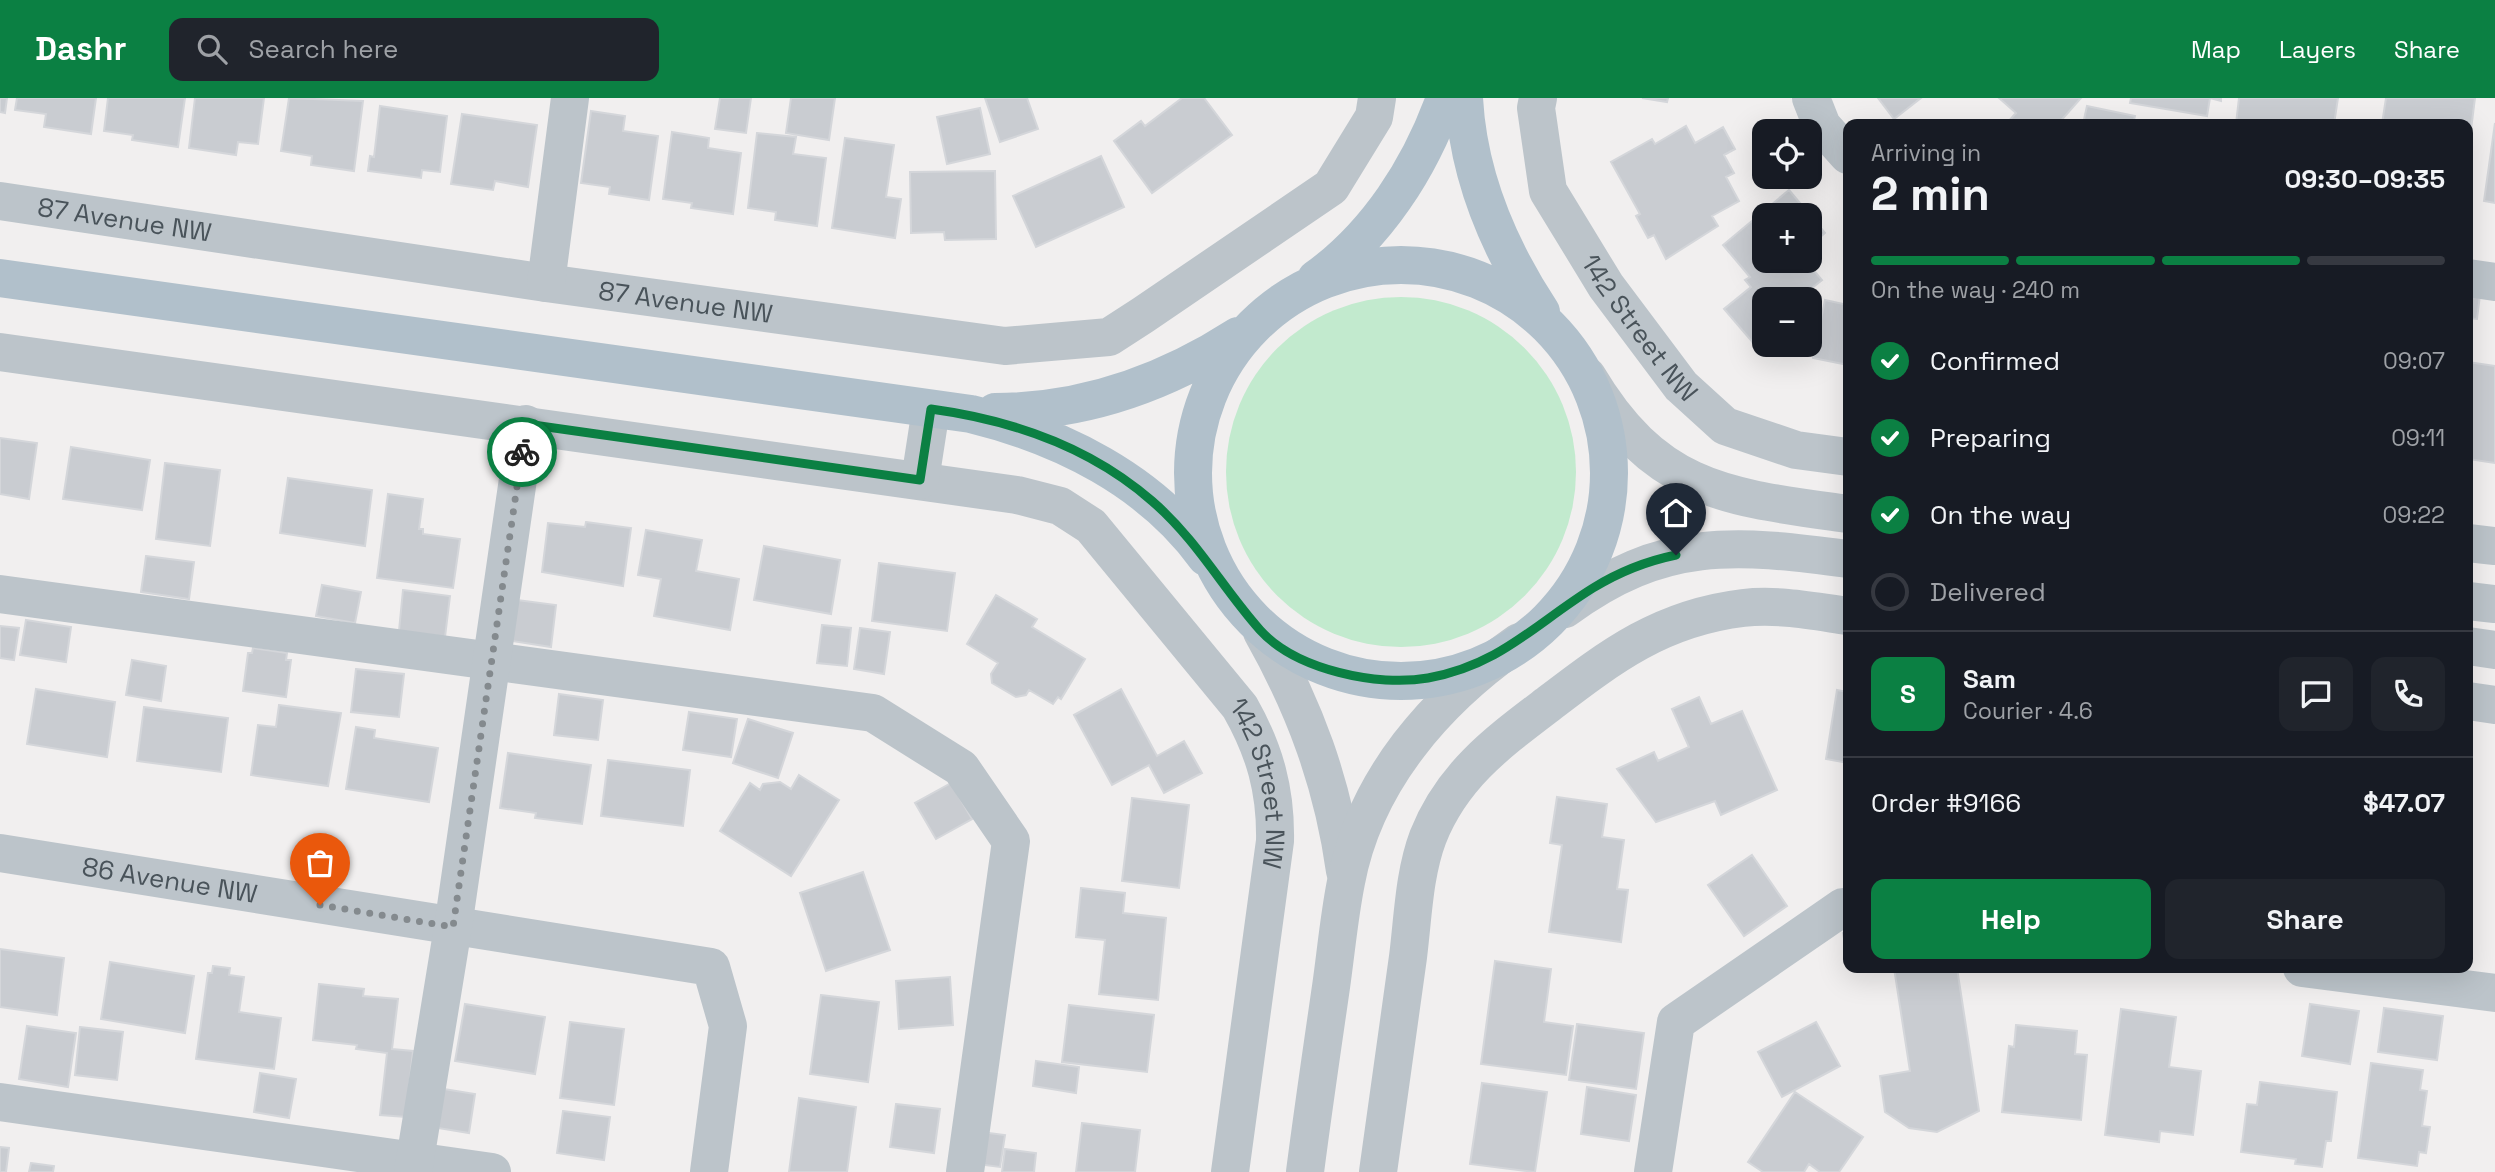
<!DOCTYPE html>
<html lang="en">
<head>
<meta charset="utf-8">
<style>
	body { margin:0; font-family:"Space Grotesk",sans-serif; background:#20242c; color:#f1f3f6; height:100vh; display:flex; flex-direction:column; font-size:26px; white-space:nowrap }
	* { box-sizing:border-box; margin:0 }
	p { font-size:23px; color:#9ea1a6 }
	.icon { flex:none; width:38px; height:38px; fill:none; stroke:currentColor; stroke-width:2; stroke-linecap:round; stroke-linejoin:round }
	.map { position:relative; flex:1; overflow:hidden }
	.sheet { position:absolute; left:1843px; top:21px; width:630px; height:854px; display:flex; flex-direction:column; background:#171b24; border-radius:14px; box-shadow:0 7px 28px #0002 }
	.sheet>* { flex:none }
	.buttons { position:absolute; left:1752px; top:21px; display:grid; gap:14px }
	.buttons a { display:grid; place-items:center; width:70px; height:70px; border-radius:14px; background:#171b24; box-shadow:0 7px 28px #0002; font-size:35px }
	.pin { position:absolute; display:grid; place-items:center; width:60px; height:60px; color:#fff; margin:-72px -30px; border-radius:50% 50% 50% 0; rotate:-45deg; box-shadow:0 0 7px #0007 }
	.pin .icon { rotate:45deg }
	.courier { position:absolute; display:grid; place-items:center; width:70px; height:70px; margin:-35px; border:5px solid #0b8043; border-radius:50%; background:#fff; color:#222; box-shadow:0 2px 9px #0007 }
	.summary em { font-style:normal; font-weight:600 }
	.summary div { display:flex; flex-direction:column-reverse }
	.summary { display:flex; align-items:center; justify-content:space-between; height:119px; padding:0 28px }
	h1 { font-size:46px; font-weight:600; line-height:52px }
	.bar { display:grid; grid-template-columns:repeat(4,1fr); gap:10px 7px; align-content:center; height:84px; padding:0 28px }
	.bar i { height:9px; border-radius:5px; background:#363941 }
	.bar .on { background:#0b8043 }
	.bar p { grid-column:span 4 }
	.line { display:flex; align-items:center; gap:18px; padding:0 28px; border-top:2px solid #363941 }
	.line div { flex:1 }
	.round { display:grid; place-items:center; flex:none; width:74px; height:74px; border-radius:14px; background:#20242c }
	ol { padding:0 28px; list-style:none }
	li { display:flex; align-items:center; gap:21px; height:77px }
	li p { margin-inline-start:auto }
	li .icon { padding:7px; border-radius:50%; background:#0b8043; color:#fff; stroke-width:4 }
	li:last-child { color:#9ea1a6 }
	li i { width:38px; height:38px; border:4px solid #363941; border-radius:50% }
	.primary-button { display:flex; gap:14px; margin-top:auto; padding:14px 28px }
	.primary-button a { flex:1; height:80px; border-radius:14px; background:#0b8043; color:#fff; font-size:28px; font-weight:600; line-height:80px; text-align:center }
	.primary-button a+a { background:#20242c; color:#f1f3f6 }
	header { display:flex; align-items:center; gap:42px; box-sizing:border-box; height:98px; padding:0 35px; background:#0b8043; color:#fff }
	header strong { font-size:33px }
	nav { display:flex; gap:38px; margin-inline-start:auto; font-size:24px }
	.search { width:490px; height:63px; background:#20242c; display:flex; align-items:center; gap:18px; box-sizing:border-box; padding:0 24px; border-radius:14px; color:#9ea1a6; font-size:26px }
	.map>svg:first-child { display:block }
</style>
</head>
<body>
<header>
<strong>Dashr</strong>
<div class="search"><svg class="icon" aria-label="search" viewBox="0 0 24 24"><circle cx="10" cy="10" r="6"/><path d="M15 15l6 6"/></svg>Search here</div>
<nav><a>Map</a><a>Layers</a><a>Share</a></nav>
</header>
<div class="map">
<svg width="2495" height="1074" viewBox="0 0 2495 1074">
	<rect width="100%" height="100%" fill="#f1efef"/>
	<path fill="#c2eace" d="M1226 374a175 175 0 1 1 350 0a175 175 0 1 1-350 0Z"/>
	<path fill="#c9ccd1" stroke="#d4d6da" stroke-width="2" d="M0 0H7L5 15 0 14Z
		M17 0H96L91 36 44 29 46 16 15 12Z
		M108 0H185L178 49 132 42 133 37 104 33Z
		M195 0H264L258 46 238 44 236 57 189 50Z
		M289 0 363 3 354 73 311 67 312 58 281 53Z
		M720 0H751L746 35 715 31Z
		M791 0H835L829 42 786 35Z
		M985 0H1027L1038 31 1000 44Z
		M1182 0H1204L1232 37 1152 95 1114 43 1141 23 1145 28Z
		M1642 0H1668L1667 4Z
		M1878 0H1921L1894 21Z
		M1999 0H2081L2058 26H2006L2016 15Z
		M2131 0H2221V3L2210 0 2207 18 2130 5Z
		M2239 0H2338L2334 26H2236Z
		M2386 0H2475L2468 55V26H2382Z
		M380 8 447 18 440 74 422 72 421 80 368 73 370 58 374 59Z
		M2087 8 2135 18 2133 26H2083Z
		M980 10 990 56 947 66 937 19Z
		M591 13 625 18 623 33 658 38 649 102 609 96 610 89 581 85Z
		M462 16 537 27 528 89 495 83 493 92 451 86Z
		M2495 25V105L2484 103Z
		M1686 28 1695 45 1723 29 1735 51 1724 57 1734 75 1726 79 1739 103 1712 118 1718 128 1666 161 1654 137 1648 140 1636 118 1640 116 1611 64 1652 41 1655 46Z
		M672 34 709 40 708 50 741 55 733 116 691 110 692 105 663 101Z
		M757 35 796 39 793 56 826 60 817 128 775 122 776 114 748 110Z
		M845 40 894 47 886 99 901 101 895 140 832 130Z
		M1101 58 1124 109 1036 149 1013 98Z
		M995 73 996 141 945 142 944 134 911 135 910 74Z
		M1789 92 1825 135 1810 148V117H1764V163H1806L1822 182 1798 201H1764V239L1755 247 1724 211 1751 189 1745 182 1750 179 1723 147Z
		M2468 187 2481 189 2477 221 2468 220Z
		M1825 202 1848 207V267L1813 260Z
		M2468 264 2495 268V365L2468 361Z
		M0 340 37 345 29 401 0 396Z
		M71 349 150 362 142 412 63 401Z
		M165 365 220 372 210 448 156 441Z
		M288 380 372 392 365 448 280 435Z
		M388 396 423 401 419 431H423V436L460 441 453 490 377 480Z
		M586 424 631 430 623 488 542 474 548 425 585 429Z
		M646 432 702 442 696 473 739 481 730 532 654 518 661 481 638 477Z
		M764 448 840 462 831 516 754 502Z
		M146 458 194 464 189 501 141 494Z
		M879 465 955 475 947 533 872 523Z
		M322 487 361 494 355 525 316 518Z
		M403 492 450 498 445 539 399 533Z
		M996 497 1037 521 1032 529 1085 561 1061 601 1058 599 1053 606 1029 592 1026 597 1016 599 992 585 991 576 998 565 967 546Z
		M517 502 556 507 551 549 512 543Z
		M26 522 71 529 66 564 20 557Z
		M822 527 851 530 847 568 817 565Z
		M0 528 19 530 14 562 0 560Z
		M860 530 890 534 884 576 854 571Z
		M253 550 287 555 286 562H291L286 599 243 593 248 555H252Z
		M132 562 166 568 161 603 126 597Z
		M356 571 404 576 399 619 351 614Z
		M36 591 115 604 107 659 27 646Z
		M1121 591 1157 658 1184 643 1202 675 1164 695 1149 667 1112 687 1074 617Z
		M1837 592 1848 594V665L1826 661Z
		M559 596 603 602 598 642 554 637Z
		M1699 599 1711 626 1742 613 1777 692 1721 717 1715 703 1656 724 1617 671 1654 654 1658 663 1689 649 1672 611Z
		M279 607 341 615 328 688 251 677 258 627 276 629Z
		M144 609 228 620 221 674 137 663Z
		M689 614 737 621 731 659 683 652Z
		M748 621 793 635 778 680 733 665Z
		M356 629 375 632 374 640 438 650 429 704 346 691Z
		M508 655 591 667 582 726 535 720 536 715 500 710Z
		M608 662 690 672 683 728 601 718Z
		M799 677 839 702 791 778 720 733 750 685 760 692 763 686 780 684 791 691Z
		M951 685 972 721 936 741 915 705Z
		M1557 699 1607 706 1602 739 1624 742 1617 791 1628 792 1621 844 1549 834 1562 747 1550 745Z
		M1132 700 1189 707 1179 790 1122 783Z
		M1752 757 1787 808 1744 838 1708 787Z
		M863 774 890 852 826 873 800 795Z
		M1081 790 1125 795 1123 815 1166 820 1158 902 1099 896 1105 842 1076 839Z
		M1848 834V863L1843 835Z
		M0 851 64 860 57 917 0 909Z
		M1495 863 1551 871 1544 924 1573 928 1566 977 1481 966Z
		M110 864 194 878 185 935 101 921Z
		M213 868 230 870 229 877 244 879 239 914 281 920 274 971 196 961 208 875H212Z
		M1894 870H1957L1979 1013 1937 1034 1909 1030 1885 1014 1880 978 1910 973Z
		M950 879 953 927 899 931 896 883Z
		M319 886 364 891 363 898 398 901 392 951 413 953 406 1019 380 1017 387 955 356 951 357 947 313 942Z
		M821 897 879 904 868 984 810 976Z
		M465 906 545 919 535 976 455 963Z
		M2310 906 2359 913 2350 966 2302 958Z
		M1069 907 1154 917 1147 974 1062 964Z
		M2384 910 2443 918 2437 962 2378 954Z
		M2121 911 2176 919 2169 969 2201 973 2193 1037 2160 1033 2159 1044 2105 1037Z
		M570 924 624 931 614 1007 560 1000Z
		M1816 924 1840 968 1782 999 1758 954Z
		M1577 926 1644 935 1636 991 1569 982Z
		M2016 927 2077 933 2075 956 2087 957 2081 1022 2002 1014 2009 948 2014 949Z
		M27 928 76 935 68 989 19 981Z
		M80 929 123 934 117 982 75 977Z
		M1036 963 1079 969 1076 995 1033 988Z
		M2371 965 2423 972 2420 992 2427 993 2422 1028 2430 1029 2426 1055 2419 1054 2417 1068 2358 1060Z
		M260 975 296 981 289 1020 254 1014Z
		M2260 984 2337 994 2331 1043H2326L2322 1069 2295 1066 2296 1061 2241 1054 2247 1006 2257 1007Z
		M1482 985 1547 994 1535 1074 1470 1066Z
		M1587 989 1636 997 1629 1043 1581 1036Z
		M444 991 475 996 469 1035 438 1030Z
		M1795 994 1863 1039 1839 1074H1820L1809 1066 1804 1074H1763L1748 1064Z
		M799 1000 856 1009 847 1074H789Z
		M896 1006 940 1011 934 1055 890 1049Z
		M563 1013 610 1019 604 1062 557 1055Z
		M1082 1025 1140 1032 1135 1074H1076Z
		M981 1034 1005 1037 1000 1069 976 1066Z
		M0 1049 9 1050 6 1074H0Z
		M1005 1051 1036 1055 1034 1074H1002Z
		M31 1065 54 1068 53 1074H29Z"/>
	<g fill="none" stroke-linecap="round" stroke-linejoin="round">
		<g stroke="#bcc4ca" stroke-width="38">
			<path id="s1" d="M1538 0 1536 10 1548 93 1606 188 1681 288 1725 328 1796 352 1848 359"/>
			<path d="M1811 0 1822 28 1848 57"/>
			<path id="s2" d="M0 103 546 185 1005 248 1109 239 1143 217 1331 89 1374 19 1377 0"/>
			<path d="M2468 180 2495 184"/>
			<path d="M546 185 570 0"/>
			<path id="s3" d="M0 254 1017 397 1060 408 1091 428 1240 609C1265 653 1276 693 1275 743L1230 1074"/>
			<path d="M1587 278C1656 394 1726 399 1848 416"/>
			<path d="M920 382 931 311"/>
			<path d="M2468 445 2495 448"/>
			<path d="M0 496 873 615 961 670 1011 743 965 1074"/>
			<path d="M2468 503 2495 506"/>
			<path d="M1565 511C1663 439 1734 446 1848 461"/>
			<path d="M1262 534C1305 610 1333 686 1345 773"/>
			<path d="M2468 548 2495 552"/>
			<path d="M2468 603 2495 607"/>
			<path id="s4" d="M0 755 711 869 728 928 709 1074"/>
			<path d="M2302 870 2495 895"/>
			<path d="M0 1004 492 1074"/>
			<path d="M413 1074 453 829 526 326"/>
			<path d="M1305 1074C1313 1012 1322 951 1331 889 1336 854 1339 819 1346 784 1365 682 1437 601 1519 544"/>
			<path d="M1378 1074C1388 1002 1398 931 1408 859 1413 819 1414 776 1428 739 1452 678 1497 645 1547 607 1610 559 1660 520 1743 510 1778 506 1813 513 1848 518"/>
			<path d="M1653 1074 1676 924 1843 809 1848 810"/>
		</g>
		<path stroke="#b1c0cb" stroke-width="38" d="M1464 0C1468 77 1499 150 1541 214
			M1193 375a208 208 0 1 1 416 0a208 208 0 1 1-416 0Z
			M0 180 971 316C1061 338 1150 382 1206 459
			M1316 181C1377 137 1420 70 1445 0
			M995 314C1083 314 1165 285 1238 238"/>
	</g>
	<g fill="none" stroke-linecap="round" stroke-linejoin="round">
		<path stroke="#848a8e" stroke-width="7" stroke-dasharray="0 12.6" d="M320 807 453 829 522 354"/>
		<path stroke="#0b8043" stroke-width="9" d="M522 354 526 326 920 382 931 311C1012 322 1089 348 1152 403 1198 443 1221 488 1260 532 1296 572 1378 589 1428 580 1500 567 1535 526 1593 490 1619 474 1647 463 1676 457"/>
	</g>
	<g text-anchor="middle" stroke-width="6" stroke-linejoin="round" paint-order="stroke">
		<g font-size="26" fill="#49535a" stroke="#fff">
			<text dy="9" stroke="none"><textPath href="#s2" startOffset="126">87 Avenue NW</textPath></text>
			<text dy="9" stroke="none"><textPath href="#s2" startOffset="693">87 Avenue NW</textPath></text>
			<text dy="9" stroke="none"><textPath href="#s1" startOffset="259">142 Street NW</textPath></text>
			<text dy="9" stroke="none"><textPath href="#s3" startOffset="1423">142 Street NW</textPath></text>
			<text dy="9" stroke="none"><textPath href="#s4" startOffset="172">86 Avenue NW</textPath></text>
		</g>
	</g>
</svg>
<div class="buttons">
<a><svg class="icon" aria-label="locate" viewBox="0 0 24 24"><circle cx="12" cy="12" r="6"/><path d="M12 2v4M12 18v4M2 12h4M18 12h4"/></svg></a>
<a>+</a>
<a>−</a>
</div>
<div class="pin" style="left:320px;top:807px;background:#ea580c"><svg class="icon" aria-label="bag" viewBox="0 0 24 24"><path d="M5 8h14l-1 12H6zM9 8a3 3 0 0 1 6 0"/></svg></div>
<div class="pin" style="left:1676px;top:457px;background:#1f2937"><svg class="icon" aria-label="home" viewBox="0 0 24 24"><path d="M3 11l9-7 9 7M6 9v11h12V9"/></svg></div>
<div class="courier" style="left:522px;top:354px"><svg class="icon" aria-label="bike" viewBox="0 0 24 24"><circle cx="6" cy="16" r="4"/><circle cx="18" cy="16" r="4"/><path d="M6 16l4-8h5l3 8M10 8l3 8H6M13 5h3"/></svg></div>
<section class="sheet">
<div class="summary"><div><h1>2 min</h1><p>Arriving in</p></div><em>09:30–09:35</em></div>
<div class="bar"><i class="on"></i><i class="on"></i><i class="on"></i><i></i><p>On the way · 240 m</p></div>
<ol>
<li><svg class="icon" aria-label="check" viewBox="0 0 24 24"><path d="M5 12l5 5 9-10"/></svg>Confirmed<p>09:07</p></li>
<li><svg class="icon" aria-label="check" viewBox="0 0 24 24"><path d="M5 12l5 5 9-10"/></svg>Preparing<p>09:11</p></li>
<li><svg class="icon" aria-label="check" viewBox="0 0 24 24"><path d="M5 12l5 5 9-10"/></svg>On the way<p>09:22</p></li>
<li><i></i>Delivered</li>
</ol>
<div class="line" style="height:126px"><b class="round" style="background:#0b8043;color:#fff">S</b><div><b>Sam</b><p>Courier · 4.6</p></div><a class="round"><svg class="icon" aria-label="chat" viewBox="0 0 24 24"><path d="M4 5h16v11H9l-5 4z"/></svg></a><a class="round"><svg class="icon" aria-label="phone" viewBox="0 0 24 24"><path d="M5 4h4l2 5-3 2q2 4 5 5l2-3 5 2v4C11 20 4 13 5 4z"/></svg></a></div>
<div class="line" style="height:91px"><div>Order #9166</div><b>$47.07</b></div>
<div class="primary-button"><a>Help</a><a>Share</a></div>
</section>
</div>
</body>
</html>
